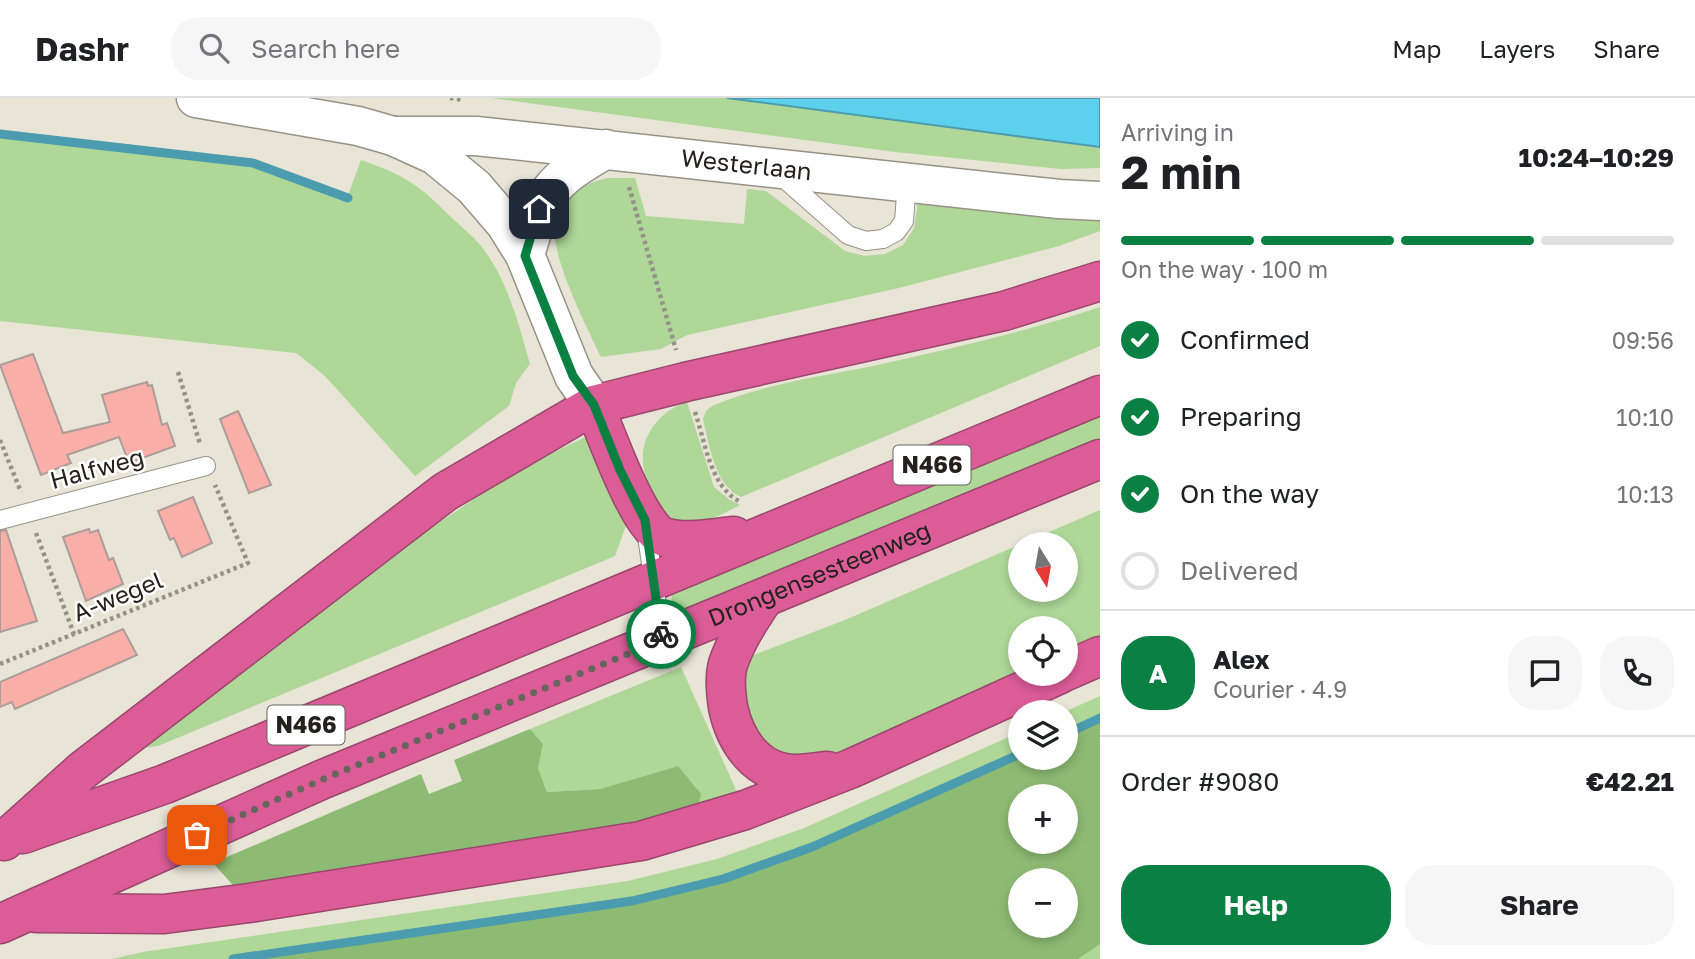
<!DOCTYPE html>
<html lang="en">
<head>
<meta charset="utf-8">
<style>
	body { margin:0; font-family:"Golos Text",sans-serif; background:#f6f6f6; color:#202124; height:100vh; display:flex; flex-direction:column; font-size:26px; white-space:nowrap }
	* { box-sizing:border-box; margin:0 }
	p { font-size:23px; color:#757577 }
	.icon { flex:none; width:38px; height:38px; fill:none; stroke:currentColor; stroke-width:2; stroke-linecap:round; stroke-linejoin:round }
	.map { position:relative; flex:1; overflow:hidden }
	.details { display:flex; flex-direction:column; background:#fff; width:595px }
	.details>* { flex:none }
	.needle { width:46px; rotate:169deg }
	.controls { position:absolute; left:1008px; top:434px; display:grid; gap:14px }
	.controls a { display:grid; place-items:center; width:70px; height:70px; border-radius:50%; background:#fff; box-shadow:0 4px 10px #0003; font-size:35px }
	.pin { position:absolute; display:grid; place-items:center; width:60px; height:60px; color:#fff; margin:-30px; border-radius:14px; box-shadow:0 4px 10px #0006 }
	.courier { position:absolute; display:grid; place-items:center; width:70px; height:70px; margin:-35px; border:5px solid #0b8043; border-radius:50%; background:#fff; color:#222; box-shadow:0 2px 9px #0007 }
	.overview em { font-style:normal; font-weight:700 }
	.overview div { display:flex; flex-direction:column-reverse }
	.overview { display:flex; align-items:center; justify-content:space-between; height:119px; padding:0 21px }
	h1 { font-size:46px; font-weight:700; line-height:52px }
	.bar { display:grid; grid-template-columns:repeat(4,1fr); gap:10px 7px; align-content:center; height:84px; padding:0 21px }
	.bar i { height:9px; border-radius:5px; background:#e0e0e0 }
	.bar .on { background:#0b8043 }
	.bar p { grid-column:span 4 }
	.line { display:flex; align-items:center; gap:18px; padding:0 21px; border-top:2px solid #e0e0e0 }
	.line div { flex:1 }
	.round { display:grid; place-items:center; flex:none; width:74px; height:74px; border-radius:28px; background:#f6f6f6 }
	ol { padding:0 21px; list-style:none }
	li { display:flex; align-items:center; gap:21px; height:77px }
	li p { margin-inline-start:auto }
	li .icon { padding:7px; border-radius:50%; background:#0b8043; color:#fff; stroke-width:4 }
	li:last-child { color:#757577 }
	li i { width:38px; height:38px; border:4px solid #e0e0e0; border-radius:50% }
	.primary-button { display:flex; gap:14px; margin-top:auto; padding:14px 21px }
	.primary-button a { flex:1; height:80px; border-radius:28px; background:#0b8043; color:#fff; font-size:28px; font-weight:700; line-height:80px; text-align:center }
	.primary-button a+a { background:#f6f6f6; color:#202124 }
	header { display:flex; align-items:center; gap:42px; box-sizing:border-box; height:98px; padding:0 35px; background:#fff; border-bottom:2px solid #e0e0e0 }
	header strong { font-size:33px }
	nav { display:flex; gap:38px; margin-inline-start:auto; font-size:24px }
	.search { width:490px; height:63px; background:#f6f6f6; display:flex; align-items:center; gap:18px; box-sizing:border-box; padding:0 24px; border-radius:28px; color:#757577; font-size:26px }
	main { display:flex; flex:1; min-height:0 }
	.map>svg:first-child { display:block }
</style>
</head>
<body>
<header>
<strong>Dashr</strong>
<div class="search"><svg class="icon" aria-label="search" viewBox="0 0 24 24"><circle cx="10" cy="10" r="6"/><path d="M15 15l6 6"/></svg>Search here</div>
<nav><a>Map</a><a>Layers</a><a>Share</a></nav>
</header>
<main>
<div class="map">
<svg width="1100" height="861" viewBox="0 0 1100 861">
	<rect width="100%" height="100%" fill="#e8e4d6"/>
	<path fill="#aed798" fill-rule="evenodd" d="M492 0H727L1100 49V70L1061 71 895 54Z
		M0 34 253 65 347 100 361 62C404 77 418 86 450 118 460 128 472 137 481 148 507 180 519 227 530 266L516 285 509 308 415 378 325 278 296 255 0 223Z
		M608 80H635L646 118 744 126 747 91 766 93 845 153 865 158 885 156 903 147 914 130 919 98 1100 113V133L1059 148 899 190 687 237 661 251 601 259C587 230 550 157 555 127 559 99 584 85 608 80Z
		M1100 209V248L741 399C715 388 709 346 703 321L706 313 712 308C763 286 819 279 873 268 950 251 1025 234 1100 209Z
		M687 304 714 389 730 402 740 407C731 412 705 425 695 426 661 428 640 383 643 354 646 330 665 311 687 304Z
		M1100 312V343L671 522 672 489Z
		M596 334 628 422 615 458 158 648 143 650 306 522 425 434 519 371Z
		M1100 412V538L1066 554V530H1020V575C980 593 939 611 898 630 881 637 862 650 844 654 813 660 763 664 752 625 745 599 740 584 751 558L845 522ZM1020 446H1066V492H1020Z
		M681 569 745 712 693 729 678 668 600 691 547 694 538 670 543 646 530 631Z
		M1100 598V861H112L143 854 628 783 717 761 804 730 1020 634V660H1066L1064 614ZM1020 698H1066V744H1020ZM1020 782H1066V828H1020Z"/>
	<path fill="#8dbb73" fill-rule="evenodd" d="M1100 620V846L1078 861H233L632 803 723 781 812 749 1020 656V660H1066V636ZM1020 698H1066V744H1020ZM1020 782H1066V828H1020Z
		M530 631 543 646 538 670 547 694 600 691 678 668 701 696 693 729 249 805 213 765 421 676 429 696 462 683 454 662Z"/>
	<path fill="#5cd0ec" stroke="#4b9cae" stroke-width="2" d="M727 0H1100V49Z"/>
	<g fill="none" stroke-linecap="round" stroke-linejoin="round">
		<path stroke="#4b9cae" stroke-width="9" d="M0 36 253 65 348 100
			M1066 636 1100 620
			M233 861 632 803 723 781 812 749 1020 656"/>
	</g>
	<path fill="#f9aea8" stroke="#ac9c9a" stroke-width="2" d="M33 256 63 335 110 324 102 297 147 284 148 288 152 287 162 327 167 325 175 348 129 365 119 339 67 357 71 365 41 377 0 267Z
		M238 313 271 387 249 395 220 321Z
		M193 399 212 445 182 459 174 440 170 442 158 413Z
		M89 431 90 435 98 432 109 462 113 460 123 486 86 503 63 439Z
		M6 432 37 523 0 534V433Z
		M123 531 137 557 15 611 12 604 0 609V584Z"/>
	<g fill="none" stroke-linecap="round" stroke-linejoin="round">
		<g stroke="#969285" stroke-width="20">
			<path id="lane" d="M781 78 848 137 866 143 883 141 896 134 904 123 907 84
				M0 422 206 368
				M646 431 662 542"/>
		</g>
		<g stroke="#969285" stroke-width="41">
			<g id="secondary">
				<path d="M196 0 358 28 393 38 435 57 474 89 505 125 525 157 574 278 594 307"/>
				<path id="s1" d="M393 38H476L1059 101 1100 103"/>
				<path d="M525 157C544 93 547 85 606 51"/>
			</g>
		</g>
		<g stroke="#9b476d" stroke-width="41">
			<g id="highway">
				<path d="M594 307C605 333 639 431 664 439 685 446 713 440 734 438"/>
				<path d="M764 500C750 521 736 542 728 566 724 579 726 596 728 609 735 643 757 676 795 676 806 676 817 674 827 673"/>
				<path d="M1066 573 1100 558"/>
				<path d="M23 736 165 686 1100 297"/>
				<path d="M4 743 83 672 445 394 594 307 685 284 1004 213 1100 183"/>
				<path d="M37 815 164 816 249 805 641 743 745 712 850 671 1060 576"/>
				<path id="s2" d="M0 826 321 682 1100 361"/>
			</g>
		</g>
		<path stroke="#949187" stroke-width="4.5" stroke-dasharray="3.5 3.5" stroke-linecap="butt" d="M450 0 463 2
			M629 89 676 252
			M178 274 200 346
			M695 314C705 343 710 388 739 403
			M0 342 21 394
			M36 435 74 536
			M0 566 248 465 215 387"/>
		<use href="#lane" stroke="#fff" stroke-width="18"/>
		<use href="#secondary" stroke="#fff" stroke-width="38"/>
		<use href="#highway" stroke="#dc5c98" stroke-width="38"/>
	</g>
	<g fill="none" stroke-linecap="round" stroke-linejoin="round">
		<path stroke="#67655d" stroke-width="7" stroke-dasharray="0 12.6" d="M197 737 321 682 662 542 661 536"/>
		<path stroke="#0b8043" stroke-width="9" d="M539 111 525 158 573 278 594 307 620 372 645 422 661 536"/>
	</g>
	<g text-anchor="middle" stroke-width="5" stroke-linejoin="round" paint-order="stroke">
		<g fill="#fff" stroke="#646460" stroke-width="2">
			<rect x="893.5" y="347.5" width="77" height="39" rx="5"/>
			<rect x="267.5" y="607.5" width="77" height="39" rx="5"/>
		</g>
		<g font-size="23" font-weight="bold" fill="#22211c">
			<text x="932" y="375">N466</text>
			<text x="306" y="635">N466</text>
		</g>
		<g font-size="24" fill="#22211c" stroke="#fff">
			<text dy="8" stroke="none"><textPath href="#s1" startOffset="355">Westerlaan</textPath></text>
			<text transform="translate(97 371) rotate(-15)" y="8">Halfweg</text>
			<text dy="8" stroke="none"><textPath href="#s2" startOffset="891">Drongensesteenweg</textPath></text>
			<text transform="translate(118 499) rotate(-22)" y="8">A-wegel</text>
		</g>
	</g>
</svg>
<div class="controls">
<a><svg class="needle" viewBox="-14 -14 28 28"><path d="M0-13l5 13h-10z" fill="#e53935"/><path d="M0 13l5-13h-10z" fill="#757577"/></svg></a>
<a><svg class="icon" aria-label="locate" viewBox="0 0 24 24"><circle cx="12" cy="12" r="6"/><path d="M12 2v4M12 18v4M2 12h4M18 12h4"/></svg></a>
<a><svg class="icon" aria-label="layers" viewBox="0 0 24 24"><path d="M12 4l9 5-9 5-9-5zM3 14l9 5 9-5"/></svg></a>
<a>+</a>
<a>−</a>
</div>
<div class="pin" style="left:197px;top:737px;background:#ea580c"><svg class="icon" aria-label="bag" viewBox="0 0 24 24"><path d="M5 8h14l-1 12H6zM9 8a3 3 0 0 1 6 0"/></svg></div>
<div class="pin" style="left:539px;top:111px;background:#1f2937"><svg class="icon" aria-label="home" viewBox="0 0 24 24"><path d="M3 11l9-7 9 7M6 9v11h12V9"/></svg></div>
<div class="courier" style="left:661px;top:536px"><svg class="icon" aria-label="bike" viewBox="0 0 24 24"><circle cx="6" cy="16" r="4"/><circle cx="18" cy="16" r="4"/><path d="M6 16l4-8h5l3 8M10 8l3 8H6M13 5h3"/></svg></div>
</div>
<section class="details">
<div class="overview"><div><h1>2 min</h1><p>Arriving in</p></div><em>10:24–10:29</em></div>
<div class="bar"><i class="on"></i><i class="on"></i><i class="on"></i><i></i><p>On the way · 100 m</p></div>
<ol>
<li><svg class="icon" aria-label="check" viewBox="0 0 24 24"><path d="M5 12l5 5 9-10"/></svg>Confirmed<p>09:56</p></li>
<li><svg class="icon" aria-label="check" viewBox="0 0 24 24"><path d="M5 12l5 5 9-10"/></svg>Preparing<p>10:10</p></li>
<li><svg class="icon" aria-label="check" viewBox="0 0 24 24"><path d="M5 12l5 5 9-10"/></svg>On the way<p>10:13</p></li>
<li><i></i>Delivered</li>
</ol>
<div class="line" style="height:126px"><b class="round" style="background:#0b8043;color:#fff">A</b><div><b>Alex</b><p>Courier · 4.9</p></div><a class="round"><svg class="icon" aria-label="chat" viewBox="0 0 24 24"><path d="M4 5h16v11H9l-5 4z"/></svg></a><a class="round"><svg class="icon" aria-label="phone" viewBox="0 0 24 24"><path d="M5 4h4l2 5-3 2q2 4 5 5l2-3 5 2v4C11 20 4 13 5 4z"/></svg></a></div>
<div class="line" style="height:91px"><div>Order #9080</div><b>€42.21</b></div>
<div class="primary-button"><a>Help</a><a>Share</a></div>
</section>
</main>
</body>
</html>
